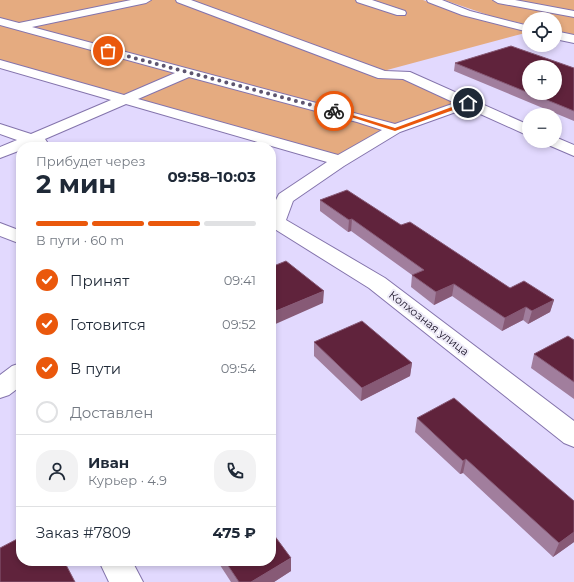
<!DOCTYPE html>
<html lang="ru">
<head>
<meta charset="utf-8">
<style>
	body { margin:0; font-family:Montserrat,sans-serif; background:#f2f2f3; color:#1f2937; height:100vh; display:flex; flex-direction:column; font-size:15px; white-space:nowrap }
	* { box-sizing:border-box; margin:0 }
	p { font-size:13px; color:#747a83 }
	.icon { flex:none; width:22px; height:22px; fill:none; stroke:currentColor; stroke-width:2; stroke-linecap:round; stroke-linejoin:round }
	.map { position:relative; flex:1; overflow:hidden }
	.sheet { position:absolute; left:16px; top:142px; width:260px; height:424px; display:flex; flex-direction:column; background:#fff; border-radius:16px; box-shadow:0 2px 6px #0003 }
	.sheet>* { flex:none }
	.fabs { position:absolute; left:522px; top:12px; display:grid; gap:8px }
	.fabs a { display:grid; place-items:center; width:40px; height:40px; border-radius:50%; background:#fff; box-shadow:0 2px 6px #0003; font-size:20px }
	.pin { position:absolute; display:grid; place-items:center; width:34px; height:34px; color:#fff; margin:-17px; border:2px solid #fff; border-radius:50%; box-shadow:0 1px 4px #0007 }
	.courier { position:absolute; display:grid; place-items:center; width:40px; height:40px; margin:-20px; border:3px solid #ea580c; border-radius:50%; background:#fff; color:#222; box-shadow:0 1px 5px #0007 }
	.overview em { font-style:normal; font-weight:700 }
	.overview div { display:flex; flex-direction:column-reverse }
	.overview { display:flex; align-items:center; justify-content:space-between; height:68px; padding:0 20px }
	h1 { font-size:26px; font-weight:700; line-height:30px }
	.bar { display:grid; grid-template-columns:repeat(4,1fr); gap:6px 4px; align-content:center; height:48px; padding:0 20px }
	.bar i { height:5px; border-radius:3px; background:#e0e1e3 }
	.bar .on { background:#ea580c }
	.bar p { grid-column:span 4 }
	.line { display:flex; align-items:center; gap:10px; padding:0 20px; border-top:1px solid #e0e1e3 }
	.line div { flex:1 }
	.round { display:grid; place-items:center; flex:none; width:42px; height:42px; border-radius:16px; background:#f2f2f3 }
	ol { padding:0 20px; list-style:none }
	li { display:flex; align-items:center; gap:12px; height:44px }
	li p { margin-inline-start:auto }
	li .icon { padding:4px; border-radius:50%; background:#ea580c; color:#fff; stroke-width:4 }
	li:last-child { color:#747a83 }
	li i { width:22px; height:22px; border:2px solid #e0e1e3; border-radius:50% }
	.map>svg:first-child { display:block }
</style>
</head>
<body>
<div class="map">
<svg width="574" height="582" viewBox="0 0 574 582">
	<rect width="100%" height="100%" fill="#e2d9fe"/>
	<path fill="#e5ab80" d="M0 0H423L464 15 529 32 387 70 456 102 387 129 334 159 0 64Z
		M444 0H574V36L555 31V19H529V25L494 17Z"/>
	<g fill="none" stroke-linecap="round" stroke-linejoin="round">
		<g stroke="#8474ac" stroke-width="2">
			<path id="minor" d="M131 0H151L146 3 32 27 395 124 455 103 403 79 378 78 177 2 176 0H191L385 71 410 72 529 125V136L467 108 400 132 344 166 293 201 286 220 385 278 574 421V447L564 443 369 288 273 228 271 229V210L279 194 327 162 126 104 45 139 47 142 45 145 39 147 32 145 21 147V150L0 158V147L17 140 0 134V124L31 134 111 100 0 68V60L124 95 175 73 0 25V18L19 23ZM189 77 357 122 382 130 338 155 138 99Z
				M356 0H372L405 11 406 13 405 15H397L357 2Z
				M427 0H442L470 11 529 26V32L462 15 428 2Z
				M493 0H515L574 11V17L498 3Z
				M555 31 574 35V43L555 39Z
				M555 137 574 145V156L546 144 544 141H555Z
				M0 223 21 231V244L0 236Z
				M21 363V386L9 395 0 398V375L12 366Z
				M99 561H132L143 582H109Z"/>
		</g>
		<use href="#minor" fill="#fff" fill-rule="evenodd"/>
	</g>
	<path fill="#a17e9d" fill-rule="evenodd" d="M455 63 574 68V121L454 71ZM529 67 555 93H529Z
		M320 200 401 225 510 288 554 300 550 312 528 324 523 320 502 331 452 296 434 305 411 287 412 275 351 231 348 232 320 211Z
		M574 340V399L531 368 534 354Z
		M314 342 412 363 410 376 361 401 314 356Z
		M417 418 574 501V542L553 557 463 473 460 474 415 432Z
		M218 561H271L291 571 274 582H231L218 562Z"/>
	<path fill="#875a76" d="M352 219 351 231 348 232 349 220Z
		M454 284 452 296 434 305 436 292Z
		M324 291 323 303 271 326V313Z
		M554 300 550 312 528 324 532 311Z
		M526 307 523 320 502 331 505 318Z
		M412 363 410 376 361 401 362 388Z
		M466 459 463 473 460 474 463 461Z
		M574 532V542L553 557 559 543Z
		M291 558V571L274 582H251Z"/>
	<path fill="#60233c" stroke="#875a76" d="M511 46 574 68V111L530 93H555V67H529V93L455 63Z
		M347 190 401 225 410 222 510 288 524 281 554 300 532 311 526 307 505 318 454 284 436 292 412 275 424 270 352 219 349 220 320 200Z
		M286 261 324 291 271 313V267Z
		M362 321 412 363 362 388 314 342Z
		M568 336 574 340V382L534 354Z
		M454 398 574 501V532L559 543 466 459 463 461 417 418Z
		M271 531 291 558 251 582H239L225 561H271Z
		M21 537V561H64L75 582H0V548Z"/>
	<path fill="#ea580c" d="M468 101 470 104 395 131 332 111 336 110 395 128Z"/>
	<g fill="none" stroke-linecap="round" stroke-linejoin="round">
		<path stroke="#5d5570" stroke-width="4" stroke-dasharray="0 7.2" d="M108 51 334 111"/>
	</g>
	<g text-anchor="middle" stroke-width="4" stroke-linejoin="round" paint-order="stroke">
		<g font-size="11" fill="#150e23" stroke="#edeaf7">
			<text transform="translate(429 323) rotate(38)" y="4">Колхозная улица</text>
		</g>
	</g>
</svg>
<div class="fabs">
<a><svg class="icon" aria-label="locate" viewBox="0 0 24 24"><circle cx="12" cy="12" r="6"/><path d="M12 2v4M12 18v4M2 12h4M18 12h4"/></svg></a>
<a>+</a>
<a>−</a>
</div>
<div class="pin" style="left:108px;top:51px;background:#ea580c"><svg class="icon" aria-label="bag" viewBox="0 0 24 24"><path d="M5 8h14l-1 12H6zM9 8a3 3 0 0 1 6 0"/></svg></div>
<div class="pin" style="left:468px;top:103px;background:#1f2937"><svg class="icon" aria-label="home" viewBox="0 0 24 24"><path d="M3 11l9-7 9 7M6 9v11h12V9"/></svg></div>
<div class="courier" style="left:334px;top:111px"><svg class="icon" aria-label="bike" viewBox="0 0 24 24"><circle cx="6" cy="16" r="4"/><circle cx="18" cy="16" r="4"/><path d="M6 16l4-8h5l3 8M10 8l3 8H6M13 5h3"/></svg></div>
<section class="sheet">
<div class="overview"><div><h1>2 мин</h1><p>Прибудет через</p></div><em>09:58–10:03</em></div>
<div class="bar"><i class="on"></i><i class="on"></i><i class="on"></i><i></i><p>В пути · 60 m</p></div>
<ol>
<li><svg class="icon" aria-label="check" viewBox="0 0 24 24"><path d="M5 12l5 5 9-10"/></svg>Принят<p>09:41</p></li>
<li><svg class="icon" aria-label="check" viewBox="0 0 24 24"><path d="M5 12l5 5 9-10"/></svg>Готовится<p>09:52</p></li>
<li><svg class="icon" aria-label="check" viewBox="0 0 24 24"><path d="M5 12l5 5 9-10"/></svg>В пути<p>09:54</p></li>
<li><i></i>Доставлен</li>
</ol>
<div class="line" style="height:72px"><a class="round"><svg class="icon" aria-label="person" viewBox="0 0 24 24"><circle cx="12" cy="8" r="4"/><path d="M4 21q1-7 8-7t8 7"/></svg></a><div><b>Иван</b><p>Курьер · 4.9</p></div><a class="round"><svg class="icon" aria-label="phone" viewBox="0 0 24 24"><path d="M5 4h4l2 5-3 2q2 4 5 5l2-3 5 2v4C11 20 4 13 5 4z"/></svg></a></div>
<div class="line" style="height:52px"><div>Заказ #7809</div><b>475 ₽</b></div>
</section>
</div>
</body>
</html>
